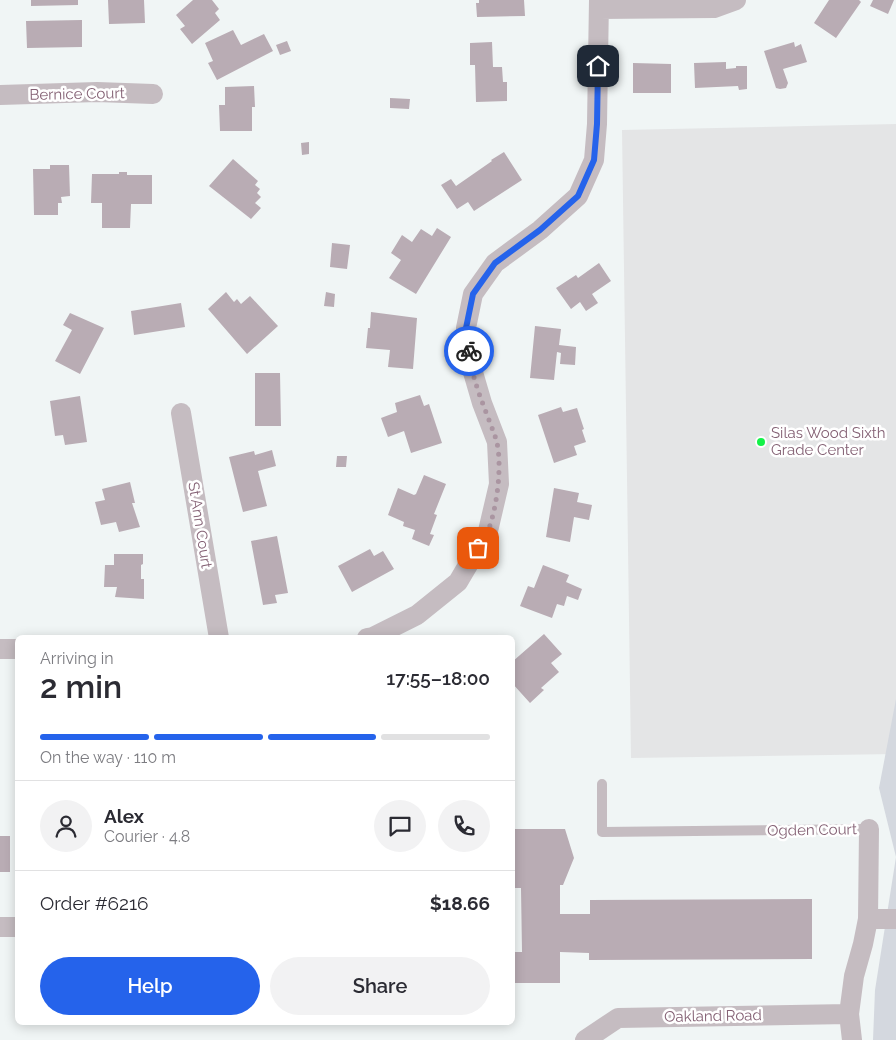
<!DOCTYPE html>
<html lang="en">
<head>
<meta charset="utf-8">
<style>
	body { margin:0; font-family:Raleway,sans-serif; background:#f2f2f3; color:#2b2b33; height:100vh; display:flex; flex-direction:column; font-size:19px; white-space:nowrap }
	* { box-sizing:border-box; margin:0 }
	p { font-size:16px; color:#7c7c81 }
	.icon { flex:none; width:28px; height:28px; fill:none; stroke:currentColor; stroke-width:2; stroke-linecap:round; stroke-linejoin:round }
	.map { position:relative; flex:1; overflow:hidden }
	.side { position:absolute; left:15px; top:635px; width:500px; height:390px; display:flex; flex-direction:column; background:#fff; border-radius:8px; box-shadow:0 2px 12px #0003 }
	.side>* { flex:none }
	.pin { position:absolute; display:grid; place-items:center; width:42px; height:42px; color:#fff; margin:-21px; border-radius:10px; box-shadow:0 2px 8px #0006 }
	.courier { position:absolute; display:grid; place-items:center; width:50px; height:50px; margin:-25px; border:4px solid #2563eb; border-radius:50%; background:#fff; color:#222; box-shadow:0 1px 6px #0007 }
	.headline em { font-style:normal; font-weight:600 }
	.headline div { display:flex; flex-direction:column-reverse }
	.headline { display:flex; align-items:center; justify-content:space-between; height:85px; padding:0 25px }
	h1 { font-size:32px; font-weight:600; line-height:38px }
	.bar { display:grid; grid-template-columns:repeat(4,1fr); gap:8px 5px; align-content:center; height:60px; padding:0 25px }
	.bar i { height:6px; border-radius:4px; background:#e1e1e2 }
	.bar .selected { background:#2563eb }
	.bar p { grid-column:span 4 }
	.line { display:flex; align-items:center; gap:12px; padding:0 25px; border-top:1px solid #e1e1e2 }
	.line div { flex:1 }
	.round { display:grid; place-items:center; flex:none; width:52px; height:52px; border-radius:26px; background:#f2f2f3 }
	.primary-button { display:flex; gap:10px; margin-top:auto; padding:10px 25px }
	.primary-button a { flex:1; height:58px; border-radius:30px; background:#2563eb; color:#fff; font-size:20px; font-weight:600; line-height:58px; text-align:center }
	.primary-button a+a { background:#f2f2f3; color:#2b2b33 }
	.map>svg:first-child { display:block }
</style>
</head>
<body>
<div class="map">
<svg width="896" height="1040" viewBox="0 0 896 1040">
	<rect width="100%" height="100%" fill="#f0f5f5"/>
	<path fill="#e4e5e6" d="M896 124V754L631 758 622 130Z"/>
	<path fill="#d4d8df" d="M896 699V1040H873L875 990 896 857 879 788Z"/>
	<path fill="#b9acb4" d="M31 0H78V5L31 6Z
		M108 0H144L145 23 109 24Z
		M193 0H212L219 9 215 13 220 20 192 44 180 29 185 26 176 15Z
		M479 0H524L525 16 477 17 476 3H479Z
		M829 0H859L861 2 836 38 814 23Z
		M873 0H894L888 14 870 6Z
		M82 20V47L27 48 26 21Z
		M233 30 241 45 264 34 273 51 217 80 208 63 213 61 205 43Z
		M287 41 291 51 280 55 276 45Z
		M492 42 493 67H502L503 82H507V101L476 102 475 65H470V43Z
		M794 42 795 47 801 44 807 62 783 69 788 83 786 88 780 89 776 88 764 51Z
		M726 62V69L736 68V66H747V89L739 90 738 86 695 88 694 63Z
		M633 63 671 64V93H633Z
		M254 86 255 107H252V131H220L219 105H225V87Z
		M390 98 410 99 409 109 390 108Z
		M309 142V154L302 155 301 143Z
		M504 152 522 180 474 211 468 202 457 209 441 185 451 179 456 186 492 161 491 160Z
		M233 159 258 181 255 185 260 189 257 193 261 197 255 203 261 208 251 219 209 186Z
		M50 165H69L70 196 61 197 62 203H58V215H34L33 169H50Z
		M119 172H127V175H152V204H131L130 228H102V203H91L92 174H119Z
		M437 228 451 237 416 294 389 278 401 260 391 253 402 235 412 242 421 229 432 236Z
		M332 243 350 245 347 269 330 267Z
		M599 263 611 281 592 294 598 303 586 311 580 302 571 309 556 288 576 275 578 278Z
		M226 292 234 302 237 299 241 304 250 296 278 326 247 354 208 309Z
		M326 292 335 294 334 307 324 306Z
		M181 303 185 327 134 335 131 311Z
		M371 312 417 318 413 369 388 367 390 350 366 348 368 328H370Z
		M70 313 104 328 80 374 55 361 72 330 63 325Z
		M535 326 561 329 559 345 576 347 575 365 560 364 561 353 557 352 554 380 530 378Z
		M255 373H280L281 426H255Z
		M420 395 424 406 429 404 442 443 411 453 404 431 388 437 381 418 397 412 395 403Z
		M80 396 87 442 65 445 63 435 55 436 50 401Z
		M561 407 563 412 577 408 584 429 582 430 586 442 574 446 577 455 554 463 538 415Z
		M272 450 276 466 258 471 267 506 243 512 229 457 254 451 255 455Z
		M337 456H347L346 467H336Z
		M424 475 446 484 434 514 437 515 430 534 434 535 429 546 412 539 415 530 403 526 404 522 388 515 398 488 414 495 416 494Z
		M130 482 135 503H132L140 527 119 532 116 522 101 525 95 502 105 500 102 489Z
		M554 488 579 493 577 502 592 505 589 520 574 517 570 542 546 537Z
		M277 536 288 593 275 595 277 603 263 605 251 541Z
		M370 549 374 556 383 551 394 569 352 592 338 566Z
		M114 554H143V564L141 565V579H144V599L115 597 117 587H104L105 565H114Z
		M543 565 569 575 566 582 582 589 578 600 567 596 564 606 557 604 552 618 520 606 528 586 534 588Z
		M544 634 562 654 551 663 559 672 541 688 544 690 530 703 512 683V662Z
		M512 829H565L574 858 563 885H560V914H590V900L812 899V959L589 960V953L560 952V983H512V952H522L521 888H512Z
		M0 836H10V872H0Z"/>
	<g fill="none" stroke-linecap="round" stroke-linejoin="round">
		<path stroke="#c5bcc1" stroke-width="10" d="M602 784V832L869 829"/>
		<path stroke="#c5bcc1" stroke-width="20" d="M599 9 714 8 736 0
			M0 95 97 92 153 94
			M181 413 219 638
			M367 638 373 637 417 615 458 582 488 531 499 484 497 442 482 403 470 362 466 328 473 294 495 263 540 230 578 196 594 160 597 124 599 0
			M0 649H18
			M868 919H896
			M0 927H18
			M585 1040 618 1018 849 1014
			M852 1040 849 1014 854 976 863 944 868 919 869 829"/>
	</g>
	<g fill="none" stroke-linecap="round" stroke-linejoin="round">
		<path stroke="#aa95a1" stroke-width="5" stroke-dasharray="0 9" d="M469 351C472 382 486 410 496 439 503 463 497 508 488 531 485 537 481 542 478 548"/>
		<path stroke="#2563eb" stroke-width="6" d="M469 351 466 328 473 294 495 263 540 230 578 196 594 160 597 124 598 66"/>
	</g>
	<circle fill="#13f248" stroke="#fff" stroke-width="2" cx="761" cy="442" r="5"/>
	<g text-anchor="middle" stroke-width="5" stroke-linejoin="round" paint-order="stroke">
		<g font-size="15" fill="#846174" stroke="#fff">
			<text transform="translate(77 94) rotate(-1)" y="5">Bernice Court</text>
			<text transform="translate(200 525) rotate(81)" y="5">St Ann Court</text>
			<text transform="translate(812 830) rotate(-1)" y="5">Ogden Court</text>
			<text transform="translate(713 1016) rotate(-1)" y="5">Oakland Road</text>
		</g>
		<g font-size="15" fill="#846174" stroke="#fff" text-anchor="start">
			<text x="771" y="438">Silas Wood Sixth<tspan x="771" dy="17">Grade Center</tspan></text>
		</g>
	</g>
</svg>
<div class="pin" style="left:478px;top:548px;background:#ea580c"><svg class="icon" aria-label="bag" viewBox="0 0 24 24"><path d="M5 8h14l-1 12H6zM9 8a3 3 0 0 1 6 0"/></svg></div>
<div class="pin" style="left:598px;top:66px;background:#1f2937"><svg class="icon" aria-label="home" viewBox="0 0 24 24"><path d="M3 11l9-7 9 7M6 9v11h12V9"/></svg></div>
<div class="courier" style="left:469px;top:351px"><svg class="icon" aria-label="bike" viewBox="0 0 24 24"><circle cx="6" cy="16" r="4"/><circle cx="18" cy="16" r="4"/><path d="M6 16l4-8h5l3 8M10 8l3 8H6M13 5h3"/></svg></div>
<section class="side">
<div class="headline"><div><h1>2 min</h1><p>Arriving in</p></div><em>17:55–18:00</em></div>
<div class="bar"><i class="selected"></i><i class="selected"></i><i class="selected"></i><i></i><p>On the way · 110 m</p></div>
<div class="line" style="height:90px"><a class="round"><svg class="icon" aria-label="person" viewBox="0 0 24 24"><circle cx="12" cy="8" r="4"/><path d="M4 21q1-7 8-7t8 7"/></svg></a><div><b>Alex</b><p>Courier · 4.8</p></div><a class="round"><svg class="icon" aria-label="chat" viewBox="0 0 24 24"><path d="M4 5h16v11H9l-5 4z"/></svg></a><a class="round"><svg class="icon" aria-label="phone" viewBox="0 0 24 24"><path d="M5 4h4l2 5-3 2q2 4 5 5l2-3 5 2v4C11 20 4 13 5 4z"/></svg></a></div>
<div class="line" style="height:65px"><div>Order #6216</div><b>$18.66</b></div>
<div class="primary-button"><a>Help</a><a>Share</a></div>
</section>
</div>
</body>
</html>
